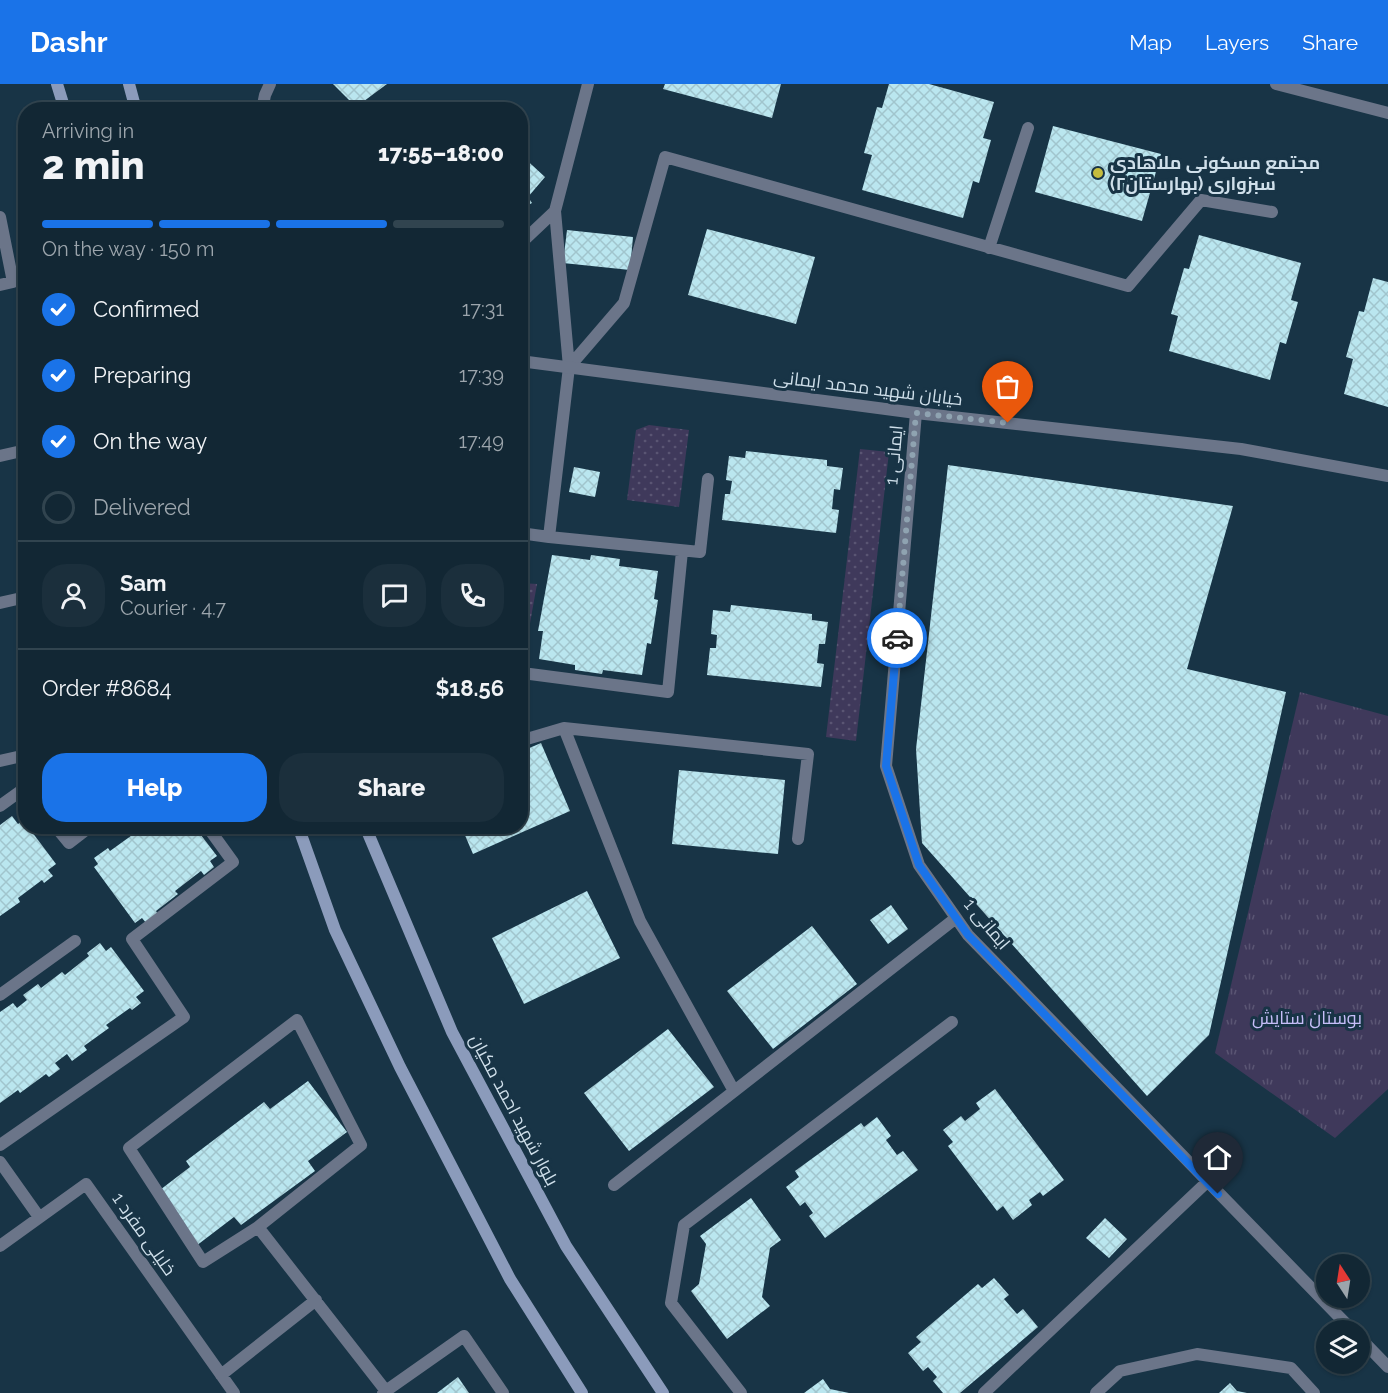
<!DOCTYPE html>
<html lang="en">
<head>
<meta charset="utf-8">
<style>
	body { margin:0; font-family:Raleway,Cairo,sans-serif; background:#1b2f3c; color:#f1f3f6; height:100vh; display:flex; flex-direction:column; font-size:22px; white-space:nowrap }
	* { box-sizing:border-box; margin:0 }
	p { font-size:20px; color:#9ca5ac }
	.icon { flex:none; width:33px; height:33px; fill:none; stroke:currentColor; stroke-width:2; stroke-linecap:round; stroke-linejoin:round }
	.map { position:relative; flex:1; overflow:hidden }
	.sheet { position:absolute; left:18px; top:18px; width:510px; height:732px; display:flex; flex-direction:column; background:#122734; border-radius:24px; box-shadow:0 2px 4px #0004,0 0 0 2px #31444f }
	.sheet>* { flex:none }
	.needle { width:39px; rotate:348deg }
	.fabs { position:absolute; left:1316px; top:1170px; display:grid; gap:12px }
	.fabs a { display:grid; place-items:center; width:54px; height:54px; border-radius:50%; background:#122734; box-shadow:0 2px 4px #0004,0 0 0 2px #31444f; font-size:30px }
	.pin { position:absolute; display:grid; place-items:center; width:51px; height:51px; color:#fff; margin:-62px -26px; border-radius:50% 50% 50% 0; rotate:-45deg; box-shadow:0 0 6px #0007 }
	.pin .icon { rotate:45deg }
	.courier { position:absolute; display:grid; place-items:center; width:60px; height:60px; margin:-30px; border:4px solid #1a73e8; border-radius:50%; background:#fff; color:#222; box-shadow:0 2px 8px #0007 }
	.overview em { font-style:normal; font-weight:800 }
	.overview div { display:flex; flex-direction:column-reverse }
	.overview { display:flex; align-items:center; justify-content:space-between; height:102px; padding:0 24px }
	h1 { font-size:39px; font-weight:800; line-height:45px }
	.bar { display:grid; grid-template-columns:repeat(4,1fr); gap:9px 6px; align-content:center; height:72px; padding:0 24px }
	.bar i { height:8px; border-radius:4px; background:#31444f }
	.bar .on { background:#1a73e8 }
	.bar p { grid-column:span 4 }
	.line { display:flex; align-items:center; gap:15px; padding:0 24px; border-top:2px solid #31444f }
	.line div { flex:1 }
	.round { display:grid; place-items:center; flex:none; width:63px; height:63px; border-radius:24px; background:#1b2f3c }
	ol { padding:0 24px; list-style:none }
	li { display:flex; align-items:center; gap:18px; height:66px }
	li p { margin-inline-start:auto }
	li .icon { padding:6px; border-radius:50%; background:#1a73e8; color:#fff; stroke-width:4 }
	li:last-child { color:#9ca5ac }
	li i { width:33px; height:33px; border:3px solid #31444f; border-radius:50% }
	.button { display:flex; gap:12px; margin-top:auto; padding:12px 24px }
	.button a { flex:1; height:69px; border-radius:24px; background:#1a73e8; color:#fff; font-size:24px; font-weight:800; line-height:69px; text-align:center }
	.button a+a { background:#1b2f3c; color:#f1f3f6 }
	header { display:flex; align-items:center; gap:36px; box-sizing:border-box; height:84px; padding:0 30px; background:#1a73e8; color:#fff }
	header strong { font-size:28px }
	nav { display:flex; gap:33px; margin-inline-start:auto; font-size:21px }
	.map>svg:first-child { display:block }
</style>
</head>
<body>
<header>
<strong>Dashr</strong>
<nav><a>Map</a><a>Layers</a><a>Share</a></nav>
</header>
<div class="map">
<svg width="1388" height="1309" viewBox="0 0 1388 1309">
	<defs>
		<pattern id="grass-dots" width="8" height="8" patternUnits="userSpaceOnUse" patternTransform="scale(1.5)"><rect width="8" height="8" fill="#3f395b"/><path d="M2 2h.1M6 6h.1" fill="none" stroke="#5a5573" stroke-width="1.8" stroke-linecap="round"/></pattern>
		<pattern id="park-tufts" width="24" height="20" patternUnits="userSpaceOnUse" patternTransform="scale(1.5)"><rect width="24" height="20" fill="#3f395b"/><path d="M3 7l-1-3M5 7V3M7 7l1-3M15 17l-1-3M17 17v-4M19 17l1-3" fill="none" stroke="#5a5573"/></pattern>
		<pattern id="building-cross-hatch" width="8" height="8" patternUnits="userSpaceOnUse" patternTransform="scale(1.5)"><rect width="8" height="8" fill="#bae6ef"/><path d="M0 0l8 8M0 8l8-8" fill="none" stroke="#a1c5cd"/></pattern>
	</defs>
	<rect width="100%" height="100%" fill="#183446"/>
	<path fill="url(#grass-dots)" d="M649 341 689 346 679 423 627 416 636 346Z
		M860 365 889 368 856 657 826 653Z
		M521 499 537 500 522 584H520Z"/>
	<path fill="url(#park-tufts)" d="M1300 608 1388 632V1005L1335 1054 1215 969Z"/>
	<path fill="url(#building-cross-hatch)" d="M333 0H387L356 23Z
		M665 0H781L772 34 663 5Z
		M889 0H929L994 18 983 54 991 56 979 99 973 97 963 134 862 106 872 71 864 69 877 23 882 24Z
		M1053 42 1161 70 1142 137 1035 108Z
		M520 70 545 93 528 113 532 119 520 125Z
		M707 145 815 173 796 240 688 211Z
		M567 146 633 153 630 186 563 179Z
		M1199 151 1301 179 1291 216 1298 218 1286 260 1280 258 1270 296 1169 267 1178 232 1171 230 1184 184 1189 185Z
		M1373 194 1388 198V323L1344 310 1353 275 1346 273 1359 227 1364 228Z
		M746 367 827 376V382L843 384 840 406 834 405 832 425 839 426 836 449 722 436 725 410H730L732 397 726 396 729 372 745 374Z
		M948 381 1233 422 1187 585 1286 608 1209 951 1147 1012 922 759 916 665Z
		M574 383 600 388 595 413 569 408Z
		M552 471 590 476 591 471 620 475 619 482 658 487 654 515 658 516 651 560 647 559 642 591 603 586 602 590 575 586V581L539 575 543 547H538Z
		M731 521 812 530V536L828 538 825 560H819L817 579 824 580 821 603 707 591 710 564H716L717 551 711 550 713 526 730 528Z
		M541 659 570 727 473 770 461 742H520V668Z
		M679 686 785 696 778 770 672 760Z
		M12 732 18 740 23 736 56 780 48 786 53 792 44 799 42 796 18 814 20 818 0 832V741Z
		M150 742H194L217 772 210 777 214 783 204 791 201 787 175 807 178 810 156 827 159 832 147 840 142 834 135 839 94 783 98 780 94 774 108 764 110 767 135 749 137 752Z
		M587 807 620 874 524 920 492 854Z
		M891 821 908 845 888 860 870 836Z
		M812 842 857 900 773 965 727 907Z
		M100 859 106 867 111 863 144 907 136 913 141 919 132 926 130 924 106 941 109 944 84 962 87 966 72 977 67 970 55 979 60 985 49 993 46 990 20 1009 18 1006 0 1019V928L13 919 17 924 27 916 23 911 38 900 41 904 62 888 65 891 89 872 87 869Z
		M668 945 714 1003 629 1067 584 1009Z
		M308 997 347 1048 308 1077 315 1087 241 1141 234 1133 196 1162 156 1109 190 1083 186 1077 264 1018 270 1025Z
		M995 1005 1064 1096 1043 1112 1040 1108 1029 1116 1032 1121 1013 1136 1003 1122 997 1127 948 1062 953 1058 943 1046 961 1032 965 1037 980 1025 976 1019Z
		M877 1033 891 1052 886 1056 897 1071 903 1067 918 1086 825 1154 809 1132 813 1129 805 1118 800 1122 786 1103 799 1093 795 1087 861 1039 864 1043Z
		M751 1114 781 1156 770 1164 762 1213 770 1222 727 1255 691 1207 699 1200 706 1160 700 1152Z
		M1105 1134 1127 1155 1109 1174 1086 1154Z
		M994 1194 1009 1211 1004 1215 1017 1230 1023 1225 1038 1243 960 1309H943L933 1297 937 1293 928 1283 923 1287 908 1269 921 1258 916 1253 978 1200 982 1204Z
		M458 1293 469 1309H437Z
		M823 1295 830 1305 849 1309H804Z
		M1230 1299 1237 1307 1247 1309H1219Z"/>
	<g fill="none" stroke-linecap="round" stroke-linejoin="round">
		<path stroke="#6b7589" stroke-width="12" d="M588 0 555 127 569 283 549 453 700 468 708 395
			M1276 0 1388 29
			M262 26 265 11 270 0
			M0 133 13 198 0 201
			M520 160 555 127
			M989 164 1028 44
			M569 283 624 219 665 73 1128 202 1201 116 1272 128
			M916 329 886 682 919 781 968 851 1352 1246
			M0 372 26 366
			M520 449 549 453
			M0 519 26 513
			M530 590 668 608 682 467
			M564 644 640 837 734 1007
			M520 657 564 644 808 670 798 755
			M0 677 26 671
			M0 722 22 706 26 710
			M55 742 69 759 91 742
			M0 911 75 857
			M0 1061 184 933 132 855 233 778 207 742
			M0 1078 39 1133
			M614 1101 956 834
			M258 1143 203 1178 129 1064 297 936 361 1061 258 1143 386 1307
			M0 1162 86 1100 234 1309
			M1359 1253 1388 1283
			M221 1291 316 1216
			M383 1309 464 1252 503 1309
			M741 1309 671 1219 684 1141 952 938
			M984 1309 1207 1098
			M1096 1309 1120 1287 1197 1270 1291 1284 1314 1309"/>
		<path stroke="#6b7589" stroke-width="12" d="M520 277 916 329 1241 365 1388 392"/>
		<path stroke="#8b9bbb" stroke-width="12" d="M57 0 65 26
			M129 0 136 26
			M298 742 335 846 400 983 510 1195 582 1309
			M365 742 452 948 566 1162 663 1309"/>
	</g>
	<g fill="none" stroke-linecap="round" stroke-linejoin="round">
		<path stroke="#8fa3b1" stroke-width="6" stroke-dasharray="0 10.8" d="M897 554 916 329 1008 339"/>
		<path stroke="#1a73e8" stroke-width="8" d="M897 554 886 682 919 781 968 851 1218 1110"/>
	</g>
	<circle fill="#c5bc3d" stroke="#183446" stroke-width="2" cx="1098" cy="89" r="6"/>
	<g text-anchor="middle" stroke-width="6" stroke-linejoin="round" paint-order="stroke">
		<g font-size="18" font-weight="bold" fill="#cfdfea" stroke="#183446" text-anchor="start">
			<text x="1110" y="85">مجتمع مسکونی ملاهادی<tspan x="1110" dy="21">سبزواری (بهارستان۲)</tspan></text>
		</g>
		<g font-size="18" fill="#cfdfea" stroke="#183446">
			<text transform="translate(868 304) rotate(7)" y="6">خیابان شهید محمد ایمانی</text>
			<text transform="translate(894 371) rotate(-85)" y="6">ایمانی 1</text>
			<text transform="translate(987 840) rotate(50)" y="6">ایمانی 1</text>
			<text transform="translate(514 1026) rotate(62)" y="6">بلوار شهید احمد مکیان</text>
			<text transform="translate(144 1150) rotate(55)" y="6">خلیلی مفرد 1</text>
		</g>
		<g font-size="18" fill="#c7bef9" stroke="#183446">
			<text x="1307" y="940">بوستان ستایش</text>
		</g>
	</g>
</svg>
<div class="fabs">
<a><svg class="needle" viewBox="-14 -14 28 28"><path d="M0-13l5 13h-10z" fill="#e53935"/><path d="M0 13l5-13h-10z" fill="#9ca5ac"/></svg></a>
<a><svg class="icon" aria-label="layers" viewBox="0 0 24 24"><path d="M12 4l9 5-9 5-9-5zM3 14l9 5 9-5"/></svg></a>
</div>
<div class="pin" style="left:1008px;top:339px;background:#ea580c"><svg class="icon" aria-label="bag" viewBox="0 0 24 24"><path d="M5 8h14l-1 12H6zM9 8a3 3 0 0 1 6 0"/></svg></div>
<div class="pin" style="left:1218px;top:1110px;background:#1f2937"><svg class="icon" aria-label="home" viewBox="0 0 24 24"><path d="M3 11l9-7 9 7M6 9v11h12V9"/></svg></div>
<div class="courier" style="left:897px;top:554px"><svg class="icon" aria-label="car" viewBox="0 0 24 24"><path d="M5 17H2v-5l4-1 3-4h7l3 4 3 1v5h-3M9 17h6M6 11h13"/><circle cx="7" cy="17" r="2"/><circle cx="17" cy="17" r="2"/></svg></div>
<section class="sheet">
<div class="overview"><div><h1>2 min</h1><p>Arriving in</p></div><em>17:55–18:00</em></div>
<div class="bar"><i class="on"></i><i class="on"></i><i class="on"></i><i></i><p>On the way · 150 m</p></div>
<ol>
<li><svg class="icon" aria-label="check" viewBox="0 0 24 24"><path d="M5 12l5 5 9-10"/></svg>Confirmed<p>17:31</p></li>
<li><svg class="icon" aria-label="check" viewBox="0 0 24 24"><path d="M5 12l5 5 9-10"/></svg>Preparing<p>17:39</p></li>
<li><svg class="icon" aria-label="check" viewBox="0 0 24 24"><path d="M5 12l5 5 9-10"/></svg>On the way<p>17:49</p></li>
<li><i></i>Delivered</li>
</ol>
<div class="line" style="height:108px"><a class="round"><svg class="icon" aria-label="person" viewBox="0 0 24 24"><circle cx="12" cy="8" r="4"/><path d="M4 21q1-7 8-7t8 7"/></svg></a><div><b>Sam</b><p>Courier · 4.7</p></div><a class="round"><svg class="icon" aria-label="chat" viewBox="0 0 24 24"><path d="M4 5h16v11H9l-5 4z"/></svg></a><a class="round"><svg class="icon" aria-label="phone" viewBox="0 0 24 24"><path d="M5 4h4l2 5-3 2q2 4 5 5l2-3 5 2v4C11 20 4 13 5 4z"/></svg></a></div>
<div class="line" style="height:78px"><div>Order #8684</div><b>$18.56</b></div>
<div class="button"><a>Help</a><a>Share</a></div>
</section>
</div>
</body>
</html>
